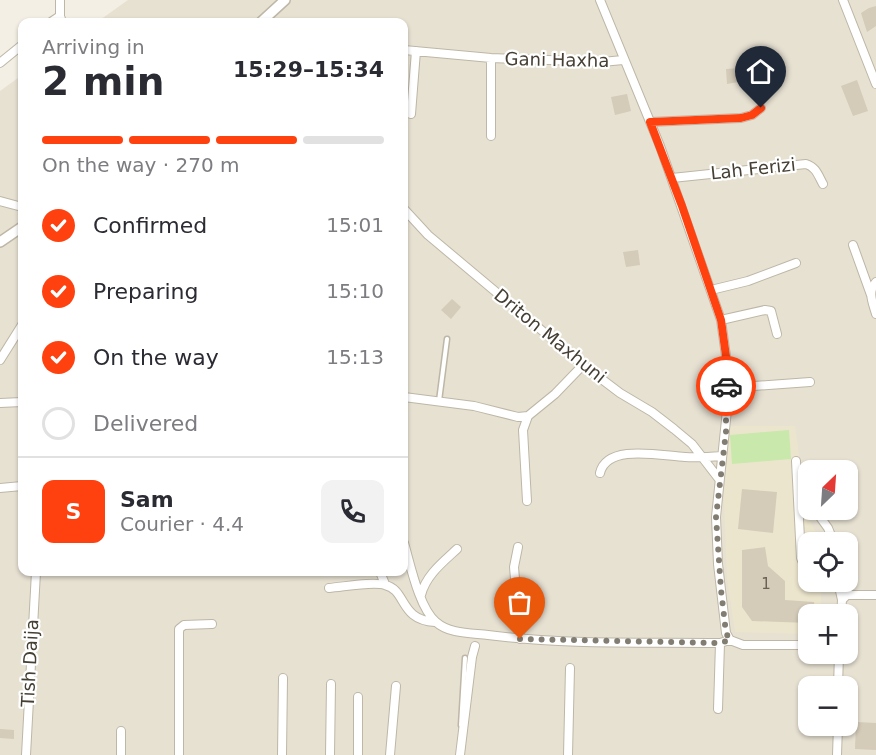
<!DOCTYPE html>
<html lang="en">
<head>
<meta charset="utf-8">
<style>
	body { margin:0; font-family:"DejaVu Sans",sans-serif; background:#f2f2f3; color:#2b2b33; height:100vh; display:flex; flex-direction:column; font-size:22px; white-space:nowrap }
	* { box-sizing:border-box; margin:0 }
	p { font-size:20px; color:#7c7c81 }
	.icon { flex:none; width:33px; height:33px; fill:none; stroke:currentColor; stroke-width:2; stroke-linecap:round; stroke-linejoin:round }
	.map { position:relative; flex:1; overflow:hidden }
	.panel { position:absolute; left:18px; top:18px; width:390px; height:558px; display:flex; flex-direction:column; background:#fff; border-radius:12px; box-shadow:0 2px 4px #0004 }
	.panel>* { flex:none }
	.needle { width:39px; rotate:25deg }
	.controls { position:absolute; left:798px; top:460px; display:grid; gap:12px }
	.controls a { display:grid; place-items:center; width:60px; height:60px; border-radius:12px; background:#fff; box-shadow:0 2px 4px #0004; font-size:30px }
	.pin { position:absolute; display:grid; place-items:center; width:51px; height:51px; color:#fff; margin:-62px -26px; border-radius:50% 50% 50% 0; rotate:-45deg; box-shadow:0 0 6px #0007 }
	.pin .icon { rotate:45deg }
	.courier { position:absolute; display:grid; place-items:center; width:60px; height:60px; margin:-30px; border:4px solid #ff410f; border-radius:50%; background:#fff; color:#222; box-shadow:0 2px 8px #0007 }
	.headline em { font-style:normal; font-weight:600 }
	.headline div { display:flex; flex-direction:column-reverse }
	.headline { display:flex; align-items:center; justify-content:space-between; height:102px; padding:0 24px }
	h1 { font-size:39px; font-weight:600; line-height:45px }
	.bar { display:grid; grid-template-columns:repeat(4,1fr); gap:9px 6px; align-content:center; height:72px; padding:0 24px }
	.bar i { height:8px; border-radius:4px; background:#e1e1e2 }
	.bar .on { background:#ff410f }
	.bar p { grid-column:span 4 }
	.line { display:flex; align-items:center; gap:15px; padding:0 24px; border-top:2px solid #e1e1e2 }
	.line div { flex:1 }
	.round { display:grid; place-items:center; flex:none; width:63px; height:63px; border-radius:12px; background:#f2f2f3 }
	ol { padding:0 24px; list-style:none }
	li { display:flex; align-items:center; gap:18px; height:66px }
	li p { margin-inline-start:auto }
	li .icon { padding:6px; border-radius:50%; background:#ff410f; color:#fff; stroke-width:4 }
	li:last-child { color:#7c7c81 }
	li i { width:33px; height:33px; border:3px solid #e1e1e2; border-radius:50% }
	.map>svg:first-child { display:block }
</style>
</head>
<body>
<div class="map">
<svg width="876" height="755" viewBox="0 0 876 755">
	<rect width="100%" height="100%" fill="#f3efe4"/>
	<path fill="#e7e1d2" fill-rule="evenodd" d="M128 0H876V755H0V91L22 75V572H404V22H97ZM808 471H848V510H808ZM808 543H848V582H808ZM808 615H848V654H808ZM808 687H848V726H808Z"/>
	<path fill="#ece5cd" d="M728 426H795L807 516 822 543H808V582H822L820 615H808V634L735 632 727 578 724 497Z"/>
	<path fill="#c9e8ab" d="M789 430 791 459 732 464 730 435Z"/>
	<path fill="#d4cbb9" d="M876 6V26L867 32 861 13 869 8Z
		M740 68 744 72V81L727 84 726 69Z
		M857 80 868 111 853 116 841 86Z
		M627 94 631 111 615 115 611 97Z
		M638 250 640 265 626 267 623 252Z
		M452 299 461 307 451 319 441 310Z
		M742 489 777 492 773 533 738 529Z
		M765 547 768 566 785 581V600L814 602 815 615H808V623L752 621 742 607V550Z
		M856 722 876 723V750L855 749Z
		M0 729 14 730V739L0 738Z"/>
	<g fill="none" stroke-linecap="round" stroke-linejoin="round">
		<g stroke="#beb7a7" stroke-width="7">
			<path id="service" d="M439 401 447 339
				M461 725 465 658"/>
		</g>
		<g stroke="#beb7a7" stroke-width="10">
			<path id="minor" d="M60 0V16L62 22
				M600 0 660 146 721 320 726 356 727 410 716 517 718 564 726 633 730 640 743 645H808
				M843 0 876 84
				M51 22 60 16
				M404 50 491 58 602 62 623 60
				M0 63 22 45
				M411 114 416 51
				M650 122 741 118 752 115 761 108
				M491 136V58
				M672 178 806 164C816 167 818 175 823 184
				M0 201 22 207
				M404 209 428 235 583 365 620 393 652 412 674 429 692 444 719 479
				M853 245 871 295
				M876 282C867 292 873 303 876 314
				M711 290 748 281 796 263
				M721 320 765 310 771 311 777 334
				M0 360 22 325
				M726 388 810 382
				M404 397 474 406 518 417 528 416 555 394 583 365
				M0 403 22 402
				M796 461 801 558 803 563 808 567
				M600 473C607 443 662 456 685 457 697 458 710 457 722 456
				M0 488 22 486
				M527 501 523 430 528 416
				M815 510 828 528 834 543
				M404 543C410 563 419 608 436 622 449 634 472 633 488 635 565 645 643 642 720 643L730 640
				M518 547 514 567 520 639
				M380 572 385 584
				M838 582 842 600
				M329 588C343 587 373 581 385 585 407 590 399 620 435 622
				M421 595C426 575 443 562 457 549
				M841 615 842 600 847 595H876
				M838 687 839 654
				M718 709 720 643
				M121 731V755
				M26 755 36 572
				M179 755V629L184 625 212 624
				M282 755 283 678
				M330 755 331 684
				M358 755V697
				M390 755 396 686
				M460 755 472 657 475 646
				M568 755 570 668
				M837 755 838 726"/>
		</g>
		<g stroke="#beb7a7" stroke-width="12">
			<path id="tertiary" d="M261 22 285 0
				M0 242 22 227"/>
		</g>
		<use href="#service" stroke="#fff" stroke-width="4"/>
		<use href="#minor" stroke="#fff" stroke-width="8"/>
		<use href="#tertiary" stroke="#fff" stroke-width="9"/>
	</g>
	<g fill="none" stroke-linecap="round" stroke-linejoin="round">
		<path stroke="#827d72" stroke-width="6" stroke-dasharray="0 10.8" d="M520 639 720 643 730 640 726 633 721 590 716 517 726 432V386"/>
		<path stroke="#ff410f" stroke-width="8" d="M726 386V356L721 320 682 206 650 122 741 118 752 115 761 108"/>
	</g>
	<g text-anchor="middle" stroke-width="4.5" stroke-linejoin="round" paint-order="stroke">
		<g font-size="15" fill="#696255">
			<text x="766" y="589">1</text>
		</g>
		<g font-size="18" fill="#453f34" stroke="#fff">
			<text transform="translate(557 60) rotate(1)" y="6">Gani Haxha</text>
			<text transform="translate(753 169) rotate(-6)" y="6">Lah Ferizi</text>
			<text transform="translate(550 336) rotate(39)" y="6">Driton Maxhuni</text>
			<text transform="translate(30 663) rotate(-87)" y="6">Tish Daija</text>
		</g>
	</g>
</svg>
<div class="controls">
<a><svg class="needle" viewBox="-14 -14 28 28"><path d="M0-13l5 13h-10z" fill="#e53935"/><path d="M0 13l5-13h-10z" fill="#7c7c81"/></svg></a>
<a><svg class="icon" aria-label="locate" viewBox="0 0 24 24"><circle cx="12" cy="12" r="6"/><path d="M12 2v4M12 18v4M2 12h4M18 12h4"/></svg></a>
<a>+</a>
<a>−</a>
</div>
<div class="pin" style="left:520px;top:639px;background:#ea580c"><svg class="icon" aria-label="bag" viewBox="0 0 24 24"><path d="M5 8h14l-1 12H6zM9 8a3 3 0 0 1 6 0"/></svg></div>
<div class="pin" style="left:761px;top:108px;background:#1f2937"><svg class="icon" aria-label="home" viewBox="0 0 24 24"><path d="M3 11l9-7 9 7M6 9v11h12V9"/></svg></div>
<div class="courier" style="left:726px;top:386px"><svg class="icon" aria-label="car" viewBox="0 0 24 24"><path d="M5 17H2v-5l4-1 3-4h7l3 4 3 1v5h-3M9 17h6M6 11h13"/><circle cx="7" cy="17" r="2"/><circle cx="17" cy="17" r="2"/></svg></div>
<section class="panel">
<div class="headline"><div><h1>2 min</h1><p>Arriving in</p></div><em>15:29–15:34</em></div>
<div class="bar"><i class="on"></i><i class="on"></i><i class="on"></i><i></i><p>On the way · 270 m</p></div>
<ol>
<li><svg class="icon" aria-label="check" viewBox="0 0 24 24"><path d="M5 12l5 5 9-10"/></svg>Confirmed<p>15:01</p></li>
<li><svg class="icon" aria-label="check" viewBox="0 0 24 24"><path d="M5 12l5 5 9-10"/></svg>Preparing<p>15:10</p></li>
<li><svg class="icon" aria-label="check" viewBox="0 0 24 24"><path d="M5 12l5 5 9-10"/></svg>On the way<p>15:13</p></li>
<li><i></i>Delivered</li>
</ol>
<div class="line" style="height:108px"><b class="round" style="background:#ff410f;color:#fff">S</b><div><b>Sam</b><p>Courier · 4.4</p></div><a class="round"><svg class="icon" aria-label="phone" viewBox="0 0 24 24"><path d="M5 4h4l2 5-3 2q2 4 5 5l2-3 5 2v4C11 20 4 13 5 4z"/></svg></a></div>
</section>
</div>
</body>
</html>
